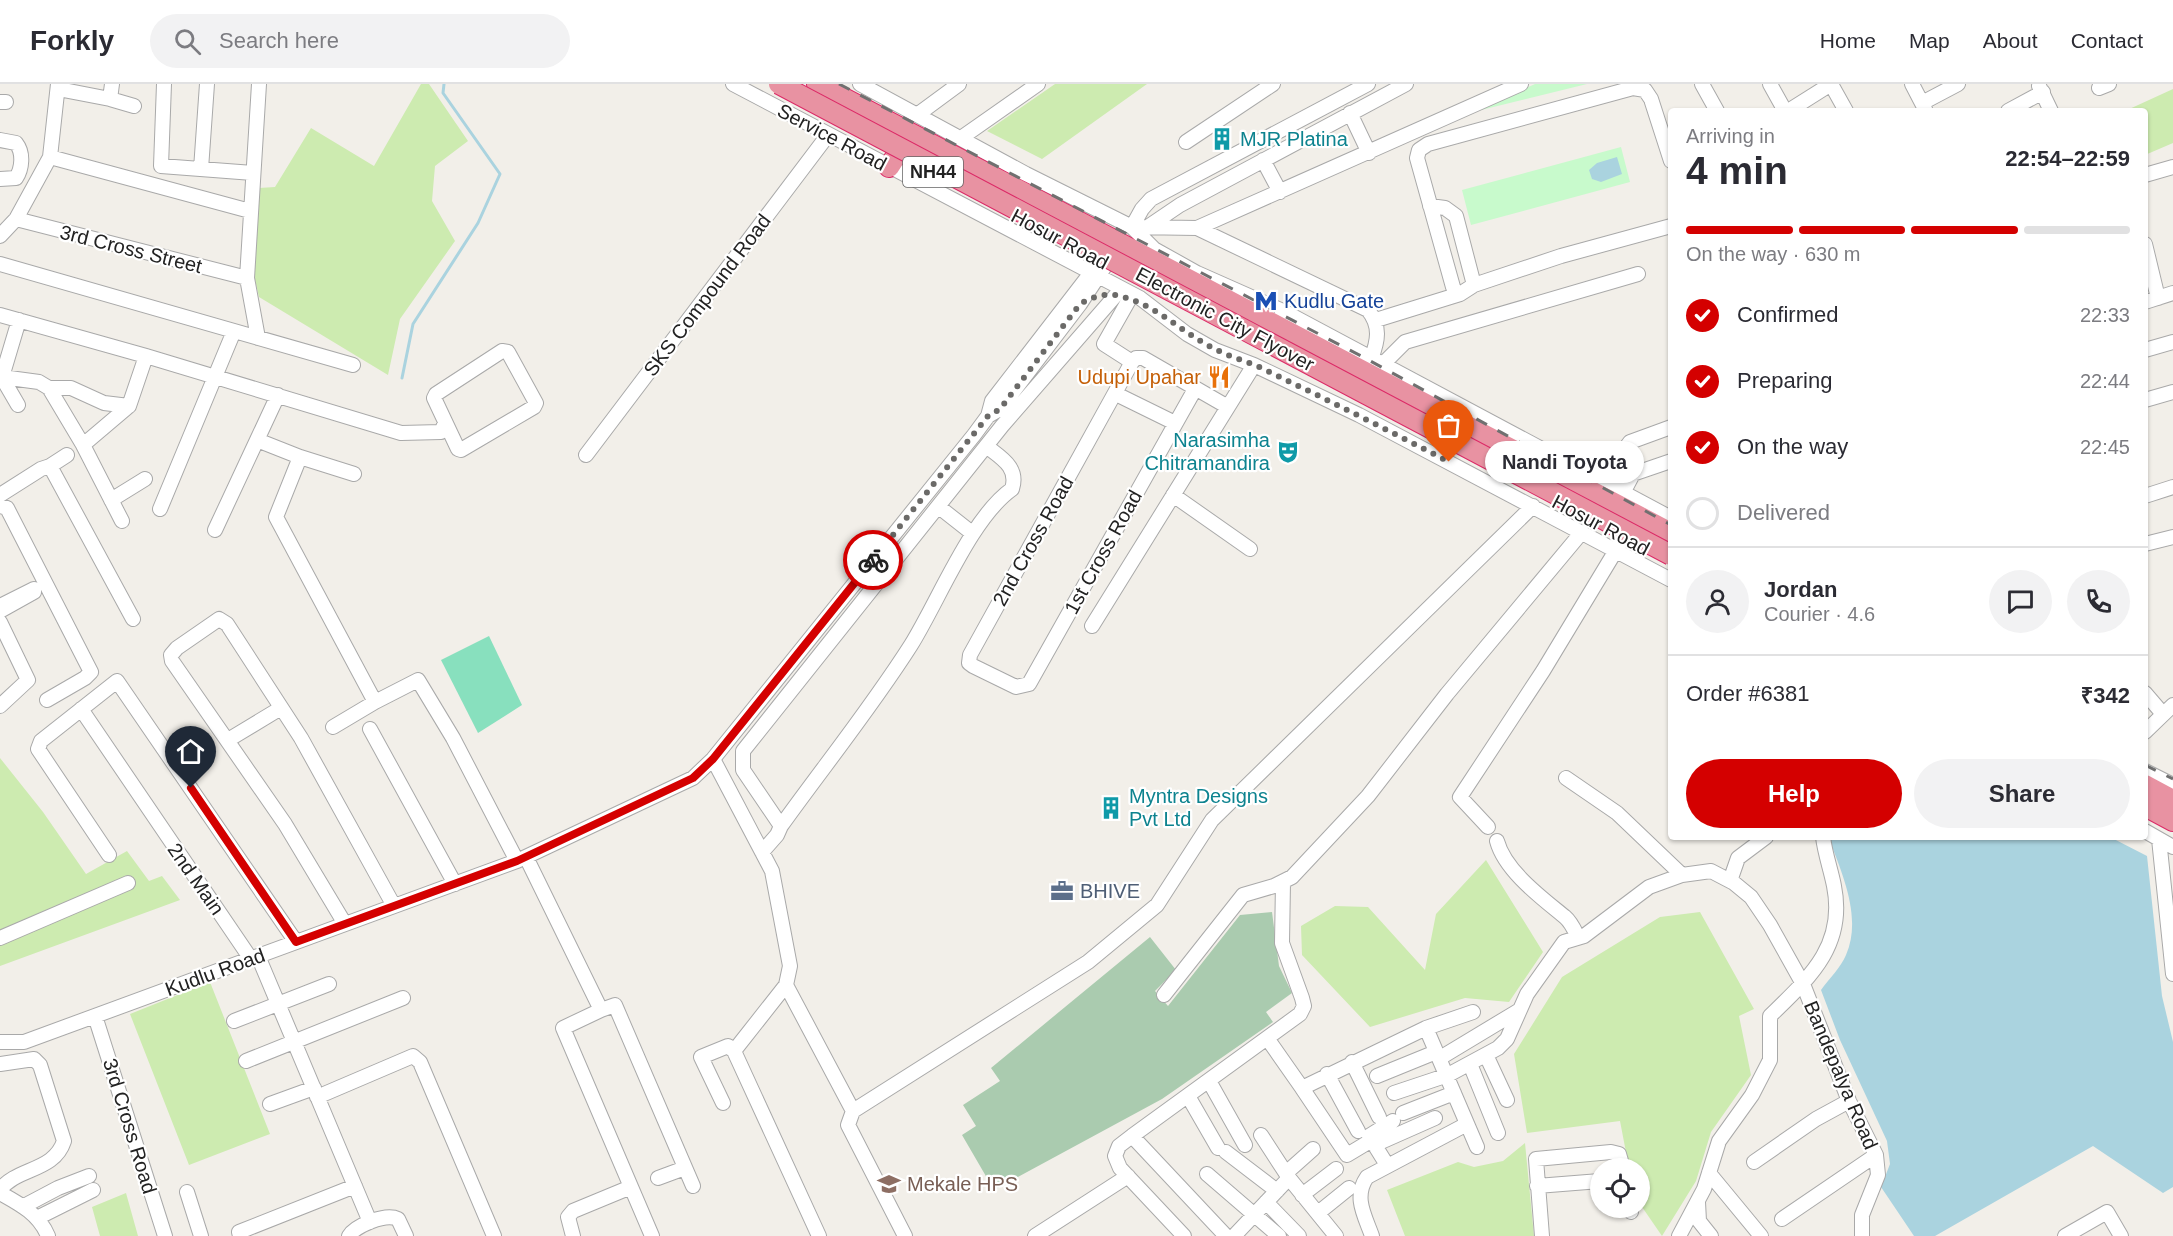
<!DOCTYPE html>
<html lang="en">
<head>
<meta charset="utf-8">
<style>
	body { margin:0; font-family:Arial,sans-serif; background:#f2f2f3; color:#2b2b33; height:100vh; display:flex; flex-direction:column; font-size:22px; white-space:nowrap }
	* { box-sizing:border-box; margin:0 }
	p { font-size:20px; color:#7c7c81 }
	.icon { flex:none; width:33px; height:33px; fill:none; stroke:currentColor; stroke-width:2; stroke-linecap:round; stroke-linejoin:round }
	.map { position:relative; flex:1; overflow:hidden }
	.side { position:absolute; left:1668px; top:24px; width:480px; height:732px; display:flex; flex-direction:column; background:#fff; border-radius:6px; box-shadow:0 2px 4px #0004 }
	.side>* { flex:none }
	.fabs { position:absolute; left:1590px; top:1074px; display:grid; gap:12px }
	.fabs a { display:grid; place-items:center; width:60px; height:60px; border-radius:50%; background:#fff; box-shadow:0 2px 4px #0004; font-size:30px }
	.pin { position:absolute; display:grid; place-items:center; width:51px; height:51px; color:#fff; margin:-62px -26px; border-radius:50% 50% 50% 0; rotate:-45deg; box-shadow:0 0 6px #0007 }
	.pin .icon { rotate:45deg }
	.courier { position:absolute; display:grid; place-items:center; width:60px; height:60px; margin:-30px; border:4px solid #d40000; border-radius:50%; background:#fff; color:#222; box-shadow:0 2px 8px #0007 }
	.bubble { position:absolute; height:42px; border-radius:21px; background:#fff; box-shadow:0 2px 4px #0004; font-size:20px; font-weight:700; line-height:42px; text-align:center }
	.summary em { font-style:normal; font-weight:700 }
	.summary div { display:flex; flex-direction:column-reverse }
	.summary { display:flex; align-items:center; justify-content:space-between; height:102px; padding:0 18px }
	h1 { font-size:39px; font-weight:700; line-height:45px }
	.bar { display:grid; grid-template-columns:repeat(4,1fr); gap:9px 6px; align-content:center; height:72px; padding:0 18px }
	.bar i { height:8px; border-radius:4px; background:#e1e1e2 }
	.bar .selected { background:#d40000 }
	.bar p { grid-column:span 4 }
	.line { display:flex; align-items:center; gap:15px; padding:0 18px; border-top:2px solid #e1e1e2 }
	.line div { flex:1 }
	.round { display:grid; place-items:center; flex:none; width:63px; height:63px; border-radius:32px; background:#f2f2f3 }
	ol { padding:0 18px; list-style:none }
	li { display:flex; align-items:center; gap:18px; height:66px }
	li p { margin-inline-start:auto }
	li .icon { padding:6px; border-radius:50%; background:#d40000; color:#fff; stroke-width:4 }
	li:last-child { color:#7c7c81 }
	li i { width:33px; height:33px; border:3px solid #e1e1e2; border-radius:50% }
	.primary-button { display:flex; gap:12px; margin-top:auto; padding:12px 18px }
	.primary-button a { flex:1; height:69px; border-radius:36px; background:#d40000; color:#fff; font-size:24px; font-weight:700; line-height:69px; text-align:center }
	.primary-button a+a { background:#f2f2f3; color:#2b2b33 }
	header { display:flex; align-items:center; gap:36px; box-sizing:border-box; height:84px; padding:0 30px; background:#fff; border-bottom:2px solid #e1e1e2 }
	header strong { font-size:28px }
	nav { display:flex; gap:33px; margin-inline-start:auto; font-size:21px }
	.search { width:420px; height:54px; background:#f2f2f3; display:flex; align-items:center; gap:15px; box-sizing:border-box; padding:0 21px; border-radius:33px; color:#7c7c81; font-size:22px }
	.map>svg:first-child { display:block }
</style>
</head>
<body>
<header>
<strong>Forkly</strong>
<div class="search"><svg class="icon" aria-label="search" viewBox="0 0 24 24"><circle cx="10" cy="10" r="6"/><path d="M15 15l6 6"/></svg>Search here</div>
<nav><a>Home</a><a>Map</a><a>About</a><a>Contact</a></nav>
</header>
<div class="map">
<svg width="2173" height="1152" viewBox="0 0 2173 1152">
	<rect width="100%" height="100%" fill="#f2efe9"/>
	<path fill="#cdebb0" d="M421 0H429L468 57 435 82 432 117 455 157 400 235 388 291 259 213 253 187 259 104 275 103 311 44 374 82Z
		M1055 0H1147L1042 75 987 47Z
		M2173 5V59L2145 71V27H2125Z
		M0 674 43 728 86 790 127 767 149 797 162 792 180 816 0 882Z
		M1486 776 1543 868 1509 918 1465 914 1370 943 1302 871 1301 842 1335 822 1368 823 1425 886 1436 830Z
		M1700 828 1754 925 1739 932 1751 991 1711 1048 1696 1097 1662 1152 1640 1120V1084H1629L1620 1037 1527 1049 1514 970 1562 893 1660 833Z
		M210 898 270 1050 189 1081 130 930Z
		M1525 1059 1534 1152H1405L1387 1106 1458 1078 1474 1083 1503 1077Z
		M126 1109 138 1152H100L92 1123Z"/>
	<path fill="#aacbaf" d="M1272 828 1279 882 1292 909 1266 928 1273 938 1162 1015 994 1106 962 1051 976 1042 963 1021 1000 997 991 984 1150 853 1176 886 1155 907 1168 922 1240 831Z"/>
	<path fill="#c8facc" d="M1535 0H1587L1473 28Z
		M1621 63 1630 98 1471 141 1462 106Z"/>
	<path fill="#88e0be" d="M489 552 522 621 478 649 441 576Z"/>
	<path fill="#aad3df" d="M1617 73 1622 90 1601 98 1592 95 1589 86 1597 79Z
		M1835 753H2110L2147 772 2162 912 2173 958V1103L2163 1109 2093 1062 1935 1152H1914L1881 1103 1890 1080 1887 1057 1840 956 1821 906C1829 895 1841 883 1846 871 1862 834 1843 792 1830 757Z"/>
	<g fill="none" stroke-linecap="round" stroke-linejoin="round">
		<path stroke="#aad3df" stroke-width="3" d="M402 294 413 240 478 139 500 90 443 9 444 0"/>
		<g stroke="#a9a9a9" stroke-width="16">
			<path id="minor" d="M164 0 161 82 253 89
				M733 0 1140 214 1187 250 1215 266 1254 281 1359 331 1671 496
				M860 0 1026 90 1132 143 1154 165 1197 189 1285 228 1671 434
				M1702 0 1717 27
				M1770 0 1785 27
				M1831 0 1846 27
				M1912 0 1925 25
				M2039 2 2051 27
				M2099 4 2109 0
				M58 5 110 15 112 0
				M110 15 134 22
				M0 18H6
				M1922 19 1958 0
				M1793 24 1831 0
				M2008 27 2043 8
				M1350 29 1369 69
				M917 31 959 0
				M961 54 1038 0
				M0 56 16 59C24 69 22 85 16 94L0 95
				M1186 58 1273 0
				M50 73 250 127
				M1263 76 1280 108
				M201 85 207 0
				M2145 91 2173 83
				M1430 122 1445 124 1456 132 1474 201
				M16 135 247 194
				M1149 142 1180 121 1406 0
				M1132 143 1197 144 1368 226C1381 242 1378 257 1371 275
				M1132 143 1142 125 1151 115 1368 0
				M1197 144 1521 0
				M0 152 16 135 50 73 58 0
				M2145 160 2158 214
				M0 180 353 281
				M1453 203 1417 74 1419 66 1428 60 1633 4 1645 6 1651 15 1671 77
				M1130 214 1104 260 1132 278
				M2145 218 2173 209
				M0 231 146 272 401 349 441 348 445 339
				M1376 236 1460 210 1474 201 1561 172 1671 142
				M258 254 247 194 259 0
				M2145 266 2173 258
				M502 267 508 268 536 319 534 323 461 366 458 365 434 314 436 310Z
				M1132 278 970 571 969 579 973 582 1016 603 1029 600 1195 305
				M1132 278 1136 274H1143L1228 323
				M1382 281 1405 258 1638 190
				M0 290 18 321
				M2 293 39 298 49 304H71L104 319 129 322 146 272
				M2 293 19 236
				M49 304 83 361 122 437
				M1116 310 1175 339
				M278 311 257 356 300 373 276 433 375 618 418 596 453 654 517 777
				M2145 316 2173 308
				M988 332 1000 325 1080 220 1115 167
				M83 361 129 322
				M586 371 828 51
				M300 373 354 390
				M50 382 67 371
				M1633 390 1624 366 1630 358 1671 343
				M1623 409 1633 390 1671 377
				M0 411 41 385 50 382 133 535
				M1173 411 1250 465
				M2145 412 2173 403
				M111 416 145 395
				M0 422 7 424 91 588 85 594 47 616
				M939 423 972 449
				M160 425 234 247
				M215 446 257 356
				M2145 460 2173 453
				M0 522 34 505V508L0 527
				M0 538 28 596 0 622
				M1092 542 1254 281
				M2145 609 2163 630
				M81 625 251 875
				M333 643 375 618
				M370 645 455 800
				M2145 648 2173 621
				M228 656 281 624
				M713 675 772 787 790 882 786 901 734 967 819 1152
				M2145 687 2173 701
				M1566 694 1617 729 1682 791
				M781 742 743 686V667L1002 342 1116 211
				M1488 743 1460 713 1543 587 1624 453
				M2145 747 2173 763
				M2159 755 2173 890
				M1497 757C1505 787 1542 814 1565 833 1571 838 1575 847 1578 853
				M762 768 777 751 781 742C824 682 871 624 911 561 939 516 971 434 1012 405 1019 383 1001 374 986 362
				M109 771 38 665 41 657 117 597 296 858
				M526 773 601 926 615 921 693 1102
				M1730 797 1738 774 1766 753
				M345 840 285 740 172 577 171 571 177 564 219 535 227 540 301 654 394 822
				M0 854 128 799
				M258 872 370 1138
				M786 901 853 1027 1088 878 1157 821 1212 736 1533 422
				M1164 911 1243 811 1274 802 1292 793 1368 712 1447 610 1582 448
				M601 926 563 944 652 1152
				M95 932 165 1152
				M234 937 329 900
				M1426 944 1473 928
				M1267 954 1302 1004 1426 944 1477 1063
				M0 958H24L517 777 693 694 713 675 974 351 988 332 992 317 1090 190 1107 163
				M1486 971 1507 1016
				M1440 974 1518 927
				M246 977 403 914
				M1352 978 1379 1033
				M0 980 34 975 40 981 64 1057C54 1088 17 1083 0 1106
				M1470 980 1498 1049
				M1327 990 1358 1047
				M1377 992 1436 968
				M1209 997 1245 1061
				M1302 1004 1347 1071 1372 1056
				M1394 1009 1448 991 1498 964 1507 955 1527 910 1564 858 1584 852 1649 803 1682 791 1711 787 1734 799 1751 813 1770 841 1803 900 1849 1017 1876 1071 1878 1091 1862 1131V1152
				M1188 1012 1218 1064
				M317 1013 413 972 420 978 494 1152
				M723 1019 701 973 728 962 734 967
				M270 1020 314 1004
				M853 1027 848 1041 905 1152
				M1403 1029 1454 1009
				M1261 1051 1289 1094 1336 1152
				M1132 1052 1226 1152
				M1374 1061 1435 1034
				M1226 1068 1277 1107
				M1754 1078 1816 1035 1849 1017
				M1387 1081 1369 1052 1393 1037
				M1286 1089 1313 1065
				M1709 1089 1761 1152
				M1207 1090 1279 1152
				M658 1094 685 1084
				M1537 1102 1600 1097
				M187 1108 201 1152
				M0 1109C20 1120 39 1130 48 1152
				M1302 1111 1336 1085
				M1266 1118 1299 1152
				M1698 1118 1699 1137 1711 1152
				M24 1122 58 1104 89 1092
				M1630 1124 1631 1128
				M1318 1129 1349 1104
				M37 1134 93 1106
				M1782 1135 1876 1071
				M240 1152 239 1148 355 1102
				M349 1152C355 1142 385 1129 398 1135L406 1152
				M573 1152 568 1133 573 1127 631 1103
				M1035 1152 1128 1092
				M1184 1152 1120 1084 1115 1072 1119 1062 1132 1052 1300 930 1304 922 1302 914 1282 859 1283 798
				M1234 1152 1289 1094
				M1372 1152C1365 1132 1353 1113 1367 1093L1467 1040
				M1542 1152 1536 1075 1611 1068 1619 1070 1623 1084
				M1679 1152 1704 1105 1719 1057 1752 1011 1770 976V932C1809 894 1846 862 1834 802 1831 786 1825 770 1823 753
				M2065 1152 2107 1128 2121 1152"/>
		</g>
		<g stroke="#dc2a67" stroke-width="22">
			<path id="highway" d="M817 0 1671 449
				M889 83 898 69
				M2145 701 2173 716
				M2145 722 2173 737"/>
		</g>
		<use href="#minor" stroke="#fff" stroke-width="14"/>
		<use href="#highway" stroke="#e892a2" stroke-width="20"/>
		<path stroke="#707070" stroke-width="3" stroke-dasharray="12 12" stroke-linecap="butt" d="M839 0 1363 273 1671 441
			M2145 681 2173 695"/>
		<g stroke="#dc2a67" stroke-width="22" stroke-linecap="butt">
			<path id="highway-bridge" d="M779 0 1671 471"/>
		</g>
		<use href="#highway-bridge" stroke="#e892a2" stroke-width="20"/>
	</g>
	<g fill="none" stroke-linecap="round" stroke-linejoin="round">
		<path stroke="#6b6a68" stroke-width="6" stroke-dasharray="0 10.8" d="M873 476 988 332 1000 325 1080 220C1092 213 1106 208 1119 212 1156 220 1182 249 1215 265 1228 272 1243 276 1257 282 1322 313 1386 345 1449 378"/>
		<path stroke="#d40000" stroke-width="8" d="M191 704 296 858 517 777 693 694 713 675 873 476"/>
	</g>
	<defs>
		<g id="building-bare" transform="scale(1.8)"><path d="M-4-6H4V6H1V3H-1V6H-4ZM-2.5-4.3h1.7v1.8h-1.7ZM.8-4.3h1.7v1.8H.8ZM-2.5-1h1.7V.8h-1.7ZM.8-1h1.7V.8H.8Z" fill="#0f9aa8" stroke="#fff" stroke-width="2.5" paint-order="stroke"/></g>
		<g id="metro-bare" transform="scale(1.8)"><path d="M-5.5 5V-5H-3L0 0L3-5H5.5V5H3V-.5L0 4L-3-.5V5Z" fill="#1a4fb4" stroke="#fff" stroke-width="2.5" paint-order="stroke"/></g>
		<g id="restaurant-bare" transform="scale(1.8)"><path d="M-5-6h1v4h1v-4h1v4h1v-4h1v5L-1.5 .5V6h-2V.5L-5-1ZM5-6V6H3V1.5H1.5Q1.5-4 5-6Z" fill="#e8710a" stroke="#fff" stroke-width="2.5" paint-order="stroke"/></g>
		<g id="theatre-bare" transform="scale(1.8)"><path d="M-5-5.5Q0-4 5-5.5V0Q5 5 0 6Q-5 5-5 0ZM-3.3-2.5H-1v1.5H-3.3ZM1-2.5H3.3v1.5H1ZM-2.8 1Q0 5.5 2.8 1Z" fill="#0f9aa8" stroke="#fff" stroke-width="2.5" paint-order="stroke"/></g>
		<g id="office-bare" transform="scale(1.8)"><path d="M-6-3h4V-5.5h4V-3h4V5H-6ZM-1-4.5V-3h2v-1.5ZM-6 0V1H6V0Z" fill="#5c6f8a" stroke="#fff" stroke-width="2.5" paint-order="stroke"/></g>
		<g id="school-bare" transform="scale(1.8)"><path d="M0-5L7-2L0 1L-7-2ZM-4 1L0 2.5L4 1V4Q0 6-4 4Z" fill="#8d6e63" stroke="#fff" stroke-width="2.5" paint-order="stroke"/></g>
	</defs>
	<g fill-rule="evenodd">
		<use href="#building-bare" x="1222" y="55"/>
		<use href="#metro-bare" x="1266" y="217"/>
		<use href="#restaurant-bare" x="1219" y="293"/>
		<use href="#theatre-bare" x="1288" y="368"/>
		<use href="#building-bare" x="1111" y="724"/>
		<use href="#office-bare" x="1062" y="807"/>
		<use href="#school-bare" x="889" y="1100"/>
	</g>
	<g text-anchor="middle" stroke-width="4.5" stroke-linejoin="round" paint-order="stroke">
		<rect fill="#fff" stroke="#646464" stroke-width="1.5" x="903" y="73" width="60" height="30" rx="4.5"/>
		<g font-size="18" font-weight="bold" fill="#222">
			<text x="933" y="94">NH44</text>
		</g>
		<g font-size="20" fill="#222" stroke="#fff">
			<text transform="translate(832 53) rotate(28)" y="7">Service Road</text>
			<text transform="translate(1060 155) rotate(28)" y="7">Hosur Road</text>
			<text transform="translate(131 165) rotate(14)" y="7">3rd Cross Street</text>
			<text transform="translate(707 211) rotate(-53)" y="7">SKS Compound Road</text>
			<text transform="translate(1225 235) rotate(28)" y="7">Electronic City Flyover</text>
			<text transform="translate(1601 441) rotate(28)" y="7">Hosur Road</text>
			<text transform="translate(1033 457) rotate(-61)" y="7">2nd Cross Road</text>
			<text transform="translate(1103 468) rotate(-61)" y="7">1st Cross Road</text>
			<text transform="translate(196 795) rotate(55)" y="7">2nd Main</text>
			<text transform="translate(215 888) rotate(-20)" y="7">Kudlu Road</text>
			<text transform="translate(1841 991) rotate(67)" y="7">Bandepalya Road</text>
			<text transform="translate(130 1042) rotate(73)" y="7">3rd Cross Road</text>
		</g>
		<g font-size="20" fill="#0d838f" stroke="#fff" text-anchor="start">
			<text x="1240" y="62">MJR Platina</text>
			<text x="1270" y="363" text-anchor="end">Narasimha<tspan x="1270" dy="23">Chitramandira</tspan></text>
			<text x="1129" y="719">Myntra Designs<tspan x="1129" dy="23">Pvt Ltd</tspan></text>
		</g>
		<g font-size="20" fill="#164399" stroke="#fff" text-anchor="start">
			<text x="1284" y="224">Kudlu Gate</text>
		</g>
		<g font-size="20" fill="#c56008" stroke="#fff" text-anchor="end">
			<text x="1201" y="300">Udupi Upahar</text>
		</g>
		<g font-size="20" fill="#4e5e75" stroke="#fff" text-anchor="start">
			<text x="1080" y="814">BHIVE</text>
		</g>
		<g font-size="20" fill="#785e54" stroke="#fff" text-anchor="start">
			<text x="907" y="1107">Mekale HPS</text>
		</g>
	</g>
</svg>
<div class="fabs">
<a><svg class="icon" aria-label="locate" viewBox="0 0 24 24"><circle cx="12" cy="12" r="6"/><path d="M12 2v4M12 18v4M2 12h4M18 12h4"/></svg></a>
</div>
<div class="pin" style="left:1449px;top:378px;background:#ea580c"><svg class="icon" aria-label="bag" viewBox="0 0 24 24"><path d="M5 8h14l-1 12H6zM9 8a3 3 0 0 1 6 0"/></svg></div>
<div class="pin" style="left:191px;top:704px;background:#1f2937"><svg class="icon" aria-label="home" viewBox="0 0 24 24"><path d="M3 11l9-7 9 7M6 9v11h12V9"/></svg></div>
<div class="courier" style="left:873px;top:476px"><svg class="icon" aria-label="bike" viewBox="0 0 24 24"><circle cx="6" cy="16" r="4"/><circle cx="18" cy="16" r="4"/><path d="M6 16l4-8h5l3 8M10 8l3 8H6M13 5h3"/></svg></div>
<div class="bubble" style="left:1485px;top:357px;width:159px">Nandi Toyota</div>
<section class="side">
<div class="summary"><div><h1>4 min</h1><p>Arriving in</p></div><em>22:54–22:59</em></div>
<div class="bar"><i class="selected"></i><i class="selected"></i><i class="selected"></i><i></i><p>On the way · 630 m</p></div>
<ol>
<li><svg class="icon" aria-label="check" viewBox="0 0 24 24"><path d="M5 12l5 5 9-10"/></svg>Confirmed<p>22:33</p></li>
<li><svg class="icon" aria-label="check" viewBox="0 0 24 24"><path d="M5 12l5 5 9-10"/></svg>Preparing<p>22:44</p></li>
<li><svg class="icon" aria-label="check" viewBox="0 0 24 24"><path d="M5 12l5 5 9-10"/></svg>On the way<p>22:45</p></li>
<li><i></i>Delivered</li>
</ol>
<div class="line" style="height:108px"><a class="round"><svg class="icon" aria-label="person" viewBox="0 0 24 24"><circle cx="12" cy="8" r="4"/><path d="M4 21q1-7 8-7t8 7"/></svg></a><div><b>Jordan</b><p>Courier · 4.6</p></div><a class="round"><svg class="icon" aria-label="chat" viewBox="0 0 24 24"><path d="M4 5h16v11H9l-5 4z"/></svg></a><a class="round"><svg class="icon" aria-label="phone" viewBox="0 0 24 24"><path d="M5 4h4l2 5-3 2q2 4 5 5l2-3 5 2v4C11 20 4 13 5 4z"/></svg></a></div>
<div class="line" style="height:78px"><div>Order #6381</div><b>₹342</b></div>
<div class="primary-button"><a>Help</a><a>Share</a></div>
</section>
</div>
</body>
</html>
